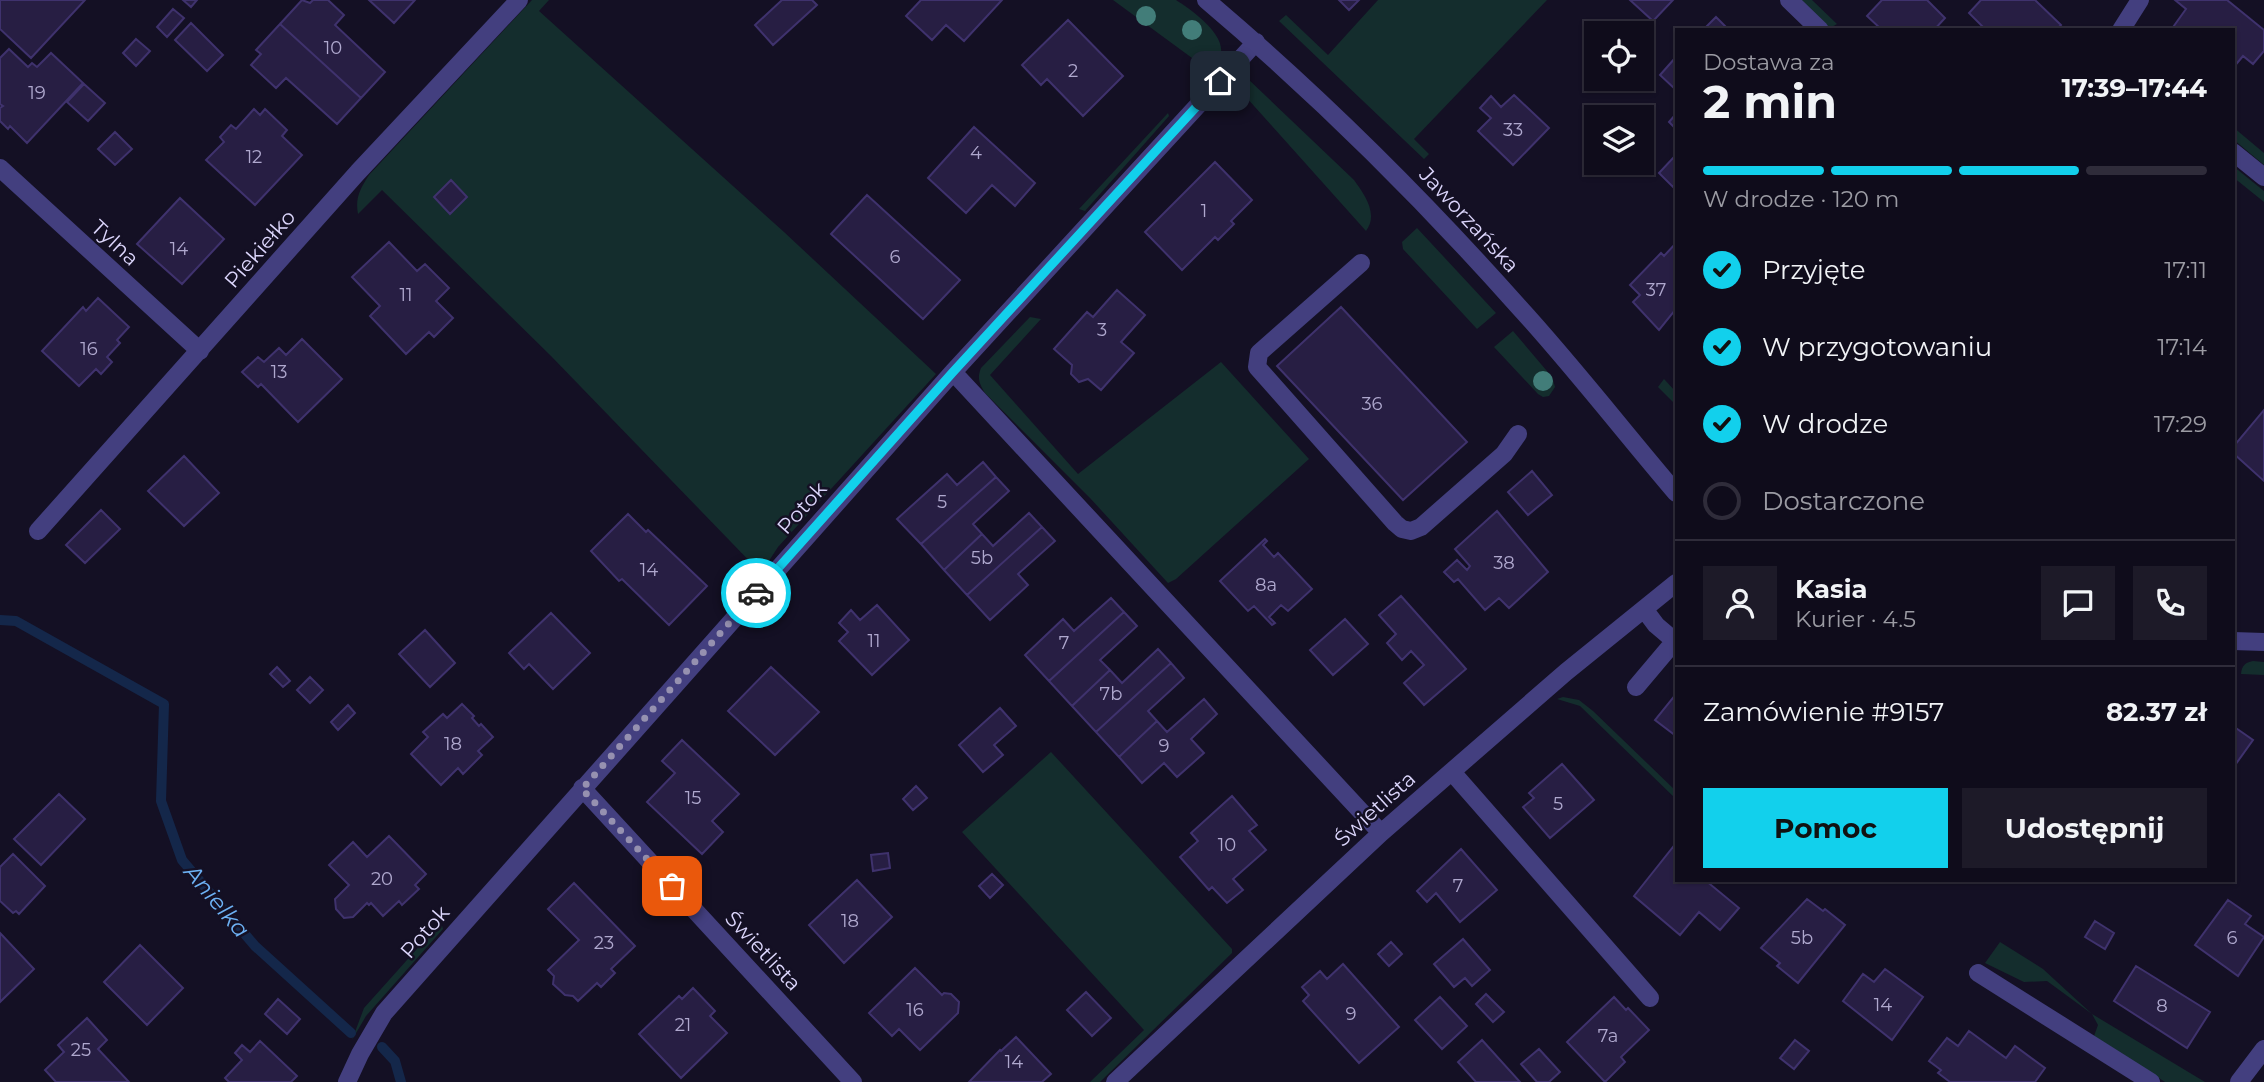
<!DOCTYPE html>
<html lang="pl">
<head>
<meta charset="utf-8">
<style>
	body { margin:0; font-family:Montserrat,sans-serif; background:#1d1a28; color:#f1f3f6; height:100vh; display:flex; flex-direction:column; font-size:26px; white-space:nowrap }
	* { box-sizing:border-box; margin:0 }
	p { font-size:23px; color:#9b9ba3 }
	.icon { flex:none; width:38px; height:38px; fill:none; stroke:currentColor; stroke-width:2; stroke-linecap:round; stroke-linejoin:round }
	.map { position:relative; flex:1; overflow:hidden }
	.details { position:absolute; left:1675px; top:28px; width:560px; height:854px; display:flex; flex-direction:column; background:#0f0c1b; border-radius:0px; box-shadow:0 2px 5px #0004,0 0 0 2px #2f2c3a }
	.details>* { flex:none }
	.controls { position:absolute; left:1584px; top:21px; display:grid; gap:14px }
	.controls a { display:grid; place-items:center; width:70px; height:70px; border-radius:0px; background:#0f0c1b; box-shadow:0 2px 5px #0004,0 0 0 2px #2f2c3a; font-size:35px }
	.pin { position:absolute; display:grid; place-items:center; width:60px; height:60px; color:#fff; margin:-30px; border-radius:14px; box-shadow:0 4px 10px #0006 }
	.courier { position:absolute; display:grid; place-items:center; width:70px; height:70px; margin:-35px; border:5px solid #12d0ec; border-radius:50%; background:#fff; color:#222; box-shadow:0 2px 9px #0007 }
	.head em { font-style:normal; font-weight:700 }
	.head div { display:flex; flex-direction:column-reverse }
	.head { display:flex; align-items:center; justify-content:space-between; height:119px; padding:0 28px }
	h1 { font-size:46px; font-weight:700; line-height:52px }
	.bar { display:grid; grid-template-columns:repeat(4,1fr); gap:10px 7px; align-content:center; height:84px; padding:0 28px }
	.bar i { height:9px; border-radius:5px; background:#2f2c3a }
	.bar .on { background:#12d0ec }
	.bar p { grid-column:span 4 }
	.line { display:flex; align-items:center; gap:18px; padding:0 28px; border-top:2px solid #2f2c3a }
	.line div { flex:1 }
	.round { display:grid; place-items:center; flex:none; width:74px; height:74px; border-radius:0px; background:#1d1a28 }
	ol { padding:0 28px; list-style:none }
	li { display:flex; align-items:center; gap:21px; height:77px }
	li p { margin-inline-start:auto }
	li .icon { padding:7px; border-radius:50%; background:#12d0ec; color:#111; stroke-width:4 }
	li:last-child { color:#9b9ba3 }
	li i { width:38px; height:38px; border:4px solid #2f2c3a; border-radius:50% }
	.cta { display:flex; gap:14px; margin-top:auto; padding:14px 28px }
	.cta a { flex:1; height:80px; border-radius:0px; background:#12d0ec; color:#111; font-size:28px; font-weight:700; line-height:80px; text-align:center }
	.cta a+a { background:#1d1a28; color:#f1f3f6 }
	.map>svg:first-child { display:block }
</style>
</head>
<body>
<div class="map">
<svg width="2264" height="1082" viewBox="0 0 2264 1082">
	<rect width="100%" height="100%" fill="#141024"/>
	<path fill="#142d2d" d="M532 0H549L539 11 784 232 936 374 778 547 761 573 551 356 382 190 358 214C355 198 360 189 369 175Z
		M1113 0H1176C1190 9 1231 37 1219 58 1217 62 1211 66 1207 69Z
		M1378 0H1547L1414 139 1429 154 1424 159 1279 21 1286 15 1328 55Z
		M1801 0H1812L1837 24 1830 28Z
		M1248 79 1354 180C1364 194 1379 214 1366 231L1237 87Z
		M1168 113 1169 116 1085 211 1079 209Z
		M2233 127 2264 153V165L2233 139Z
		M2233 166 2264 191V202L2233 177Z
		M1417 228 1496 313 1477 329 1403 249 1402 242Z
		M1030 317 1041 319 990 375 1078 474 1221 362 1309 459 1176 579 1168 583 1090 498 985 393C979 383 977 378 981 368Z
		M1513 331 1552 377 1555 387 1549 396 1543 397 1538 394 1494 347Z
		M1664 379 1676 392V405L1658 387Z
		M2253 661 2264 662V675L2241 674C2242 665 2245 663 2253 661Z
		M1563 697 1579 700 1593 711 1676 791V799L1580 706 1557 699Z
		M1051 752 1232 949V953L1100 1082H1090L1144 1030 962 832Z
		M441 922 443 929 366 1016 352 1040 364 1008Z
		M2000 942 2043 969 2092 1014 2205 1082H2165L2094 1036 2098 1025 2092 1014 2047 981 2024 982 1985 963Z"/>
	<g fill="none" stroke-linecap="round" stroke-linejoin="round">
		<path stroke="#14274a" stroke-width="10" d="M0 620 16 621 164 704 161 801 182 860 255 946 351 1033
			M382 1047 395 1061 401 1082"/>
	</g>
	<path fill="#271e43" stroke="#3f326d" stroke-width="2" d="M0 0H85L31 58 0 29Z
		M183 0H197L191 7Z
		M302 0 310 3 313 0H328L344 15 335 25 385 72 361 98 280 24Z
		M369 0H415L394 23Z
		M782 0H812L817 5 773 45 755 25Z
		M921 0H1002L964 41 946 25 932 40 906 16Z
		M1339 0H1359L1349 10Z
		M1630 0H1673L1653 21Z
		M1882 0H1927L1945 18 1934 30H1882L1867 16Z
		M1981 0H2035L2061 25 2056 30H1986L1969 13Z
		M2175 0H2227L2264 30V51L2253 64 2243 56 2233 68V30H2171L2186 9Z
		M173 9 184 18 167 37 157 27Z
		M1716 17 1729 30H1703Z
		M1068 20 1123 76 1083 116 1047 79 1041 85 1022 65Z
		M191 23 223 55 207 71 175 40Z
		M280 24 361 98 337 124 286 78 276 88 251 65 261 54 256 50Z
		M136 39 150 51 136 66 123 53Z
		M9 49 28 67 32 63 37 67 51 53 83 83 27 143 10 126 8 129 0 121V108L3 106 0 104V58Z
		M1676 57V90L1660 75Z
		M84 84 105 103 88 121 67 102Z
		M1514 95 1549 128 1513 165 1478 131 1491 118 1480 108 1491 96 1501 107Z
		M254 109 260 115 265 109 287 130 282 136 302 155 255 205 206 160 224 142 220 137 231 125 236 129Z
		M1676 114V129L1669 122Z
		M974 127 1035 183 1015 206 992 185 966 213 928 178Z
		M115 132 132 149 115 165 98 149Z
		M1673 158 1676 160V182L1673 187 1659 173Z
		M1215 162 1252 200 1231 221 1234 224 1218 240 1215 237 1182 270 1145 232Z
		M451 180 467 197 450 214 434 197Z
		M867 195 960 280 923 319 831 234Z
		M180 198 224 239 182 284 137 244Z
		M389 242 417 271 425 264 449 288 436 301 453 318 434 337 429 332 406 354 370 316 380 306 352 277Z
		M1676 243V309L1659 330 1633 302 1640 295 1630 285 1661 253 1664 256Z
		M1117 290 1145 315 1121 342 1134 353 1101 390 1088 379 1079 382 1071 374 1072 365 1054 349 1087 312 1093 317Z
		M98 298 129 327 117 340 120 343 107 357 112 362 101 374 96 369 79 386 42 351 83 307 86 311Z
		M1341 307 1467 442 1403 500 1277 366Z
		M302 339 342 379 298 422 261 384 258 387 242 372 258 357 264 362 279 348 286 355Z
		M2264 410V481L2233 453V447Z
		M184 456 219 493 184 526 148 491Z
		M983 462 996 477 921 544 897 519 947 474 957 485Z
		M1532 471 1552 495 1528 515 1508 492Z
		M996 477 1009 491 973 524 982 534 944 570 921 544Z
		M101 510 120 529 85 563 66 545Z
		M1497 511 1548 572 1509 608 1499 598 1485 610 1458 579 1454 582 1444 572 1457 560 1467 570 1470 566 1455 549Z
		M1029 513 1042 527 967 595 944 570 982 534 993 546Z
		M628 514 646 532 648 530 707 586 669 625 622 579 619 581 591 551Z
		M1042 527 1055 541 1018 574 1028 585 990 620 967 595Z
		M1265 539 1267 541 1263 545 1274 557 1278 553 1312 589 1288 611 1281 605 1269 617 1275 623 1272 625 1254 606 1248 611 1220 581Z
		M1401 596 1466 669 1424 705 1404 683 1424 665 1411 651 1402 660 1387 643 1396 634 1379 615Z
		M1111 598 1124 612 1049 681 1025 655 1063 619 1074 631Z
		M877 605 909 640 872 675 839 641 848 632 839 623 851 610 860 620Z
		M1124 612 1137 626 1100 660 1110 670 1072 706 1049 681Z
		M551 613 590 653 553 689 529 664 524 669 509 653Z
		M1345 619 1368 644 1333 675 1310 650Z
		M425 630 455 663 430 687 399 654Z
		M1158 649 1171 663 1096 732 1072 706 1110 670 1122 683Z
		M1171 663 1184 678 1148 711 1157 721 1119 757 1096 732Z
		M277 667 290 681 283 687 270 674Z
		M771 667 819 712 775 755 728 711Z
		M310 677 323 690 310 703 297 690Z
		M1676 694V736L1655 720Z
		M1204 699 1217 714 1191 739 1204 753 1177 777 1164 763 1142 783 1119 757 1157 721 1167 732Z
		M462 704 474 716 472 718 479 726 481 724 493 737 478 751 482 755 463 774 458 768 441 785 411 754 428 737 423 732 443 714 447 718Z
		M348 705 355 713 338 730 331 722Z
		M1000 708 1016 726 994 745 1003 755 983 772 959 745Z
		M2233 726 2253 740 2233 768Z
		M682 740 739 794 712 821 723 832 702 854 647 802 675 773 662 761Z
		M1562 764 1594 800 1550 838 1523 807 1534 798 1529 793Z
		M916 786 927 798 913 810 903 799Z
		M59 794 85 819 41 865 14 839Z
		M1232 796 1257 825 1249 831 1266 850 1233 879 1243 890 1227 903 1212 887 1209 890 1180 857 1198 841 1191 833Z
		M389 836 426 874 415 885 419 889 402 905 399 901 383 916 371 903 369 905 367 903 353 917 344 918 336 909 335 899 349 885 329 865 353 842 367 857Z
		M1673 847 1676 850V880H1705L1739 908 1720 930 1699 912 1680 935 1634 896Z
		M1461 849 1497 890 1460 922 1436 893 1427 902 1417 891Z
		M888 853 890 868 873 871 871 855Z
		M13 854 45 886 19 914 16 911 13 913 0 901V867Z
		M992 874 1003 885 990 898 979 886Z
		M857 880 892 917 844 963 809 925Z
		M574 883 635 946 611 969 615 973 601 987 597 983 578 1001 573 996 565 995 553 984 554 976 548 970 579 940 548 909Z
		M1807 899 1823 911 1825 909 1845 925 1798 983 1777 966 1780 963 1761 948Z
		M2228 900 2251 916 2245 924 2264 937 2238 976 2195 945Z
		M2095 921 2114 933 2105 949 2085 937Z
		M0 933 34 969 0 1002Z
		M1463 939 1490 970 1472 986 1465 978 1454 987 1434 964Z
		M1391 942 1402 954 1389 966 1378 954Z
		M140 945 183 988 147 1025 104 982Z
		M1343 964 1399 1027 1359 1063 1303 1001 1309 995 1302 987 1320 971 1327 979Z
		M2136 966 2210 1012 2187 1048 2114 1001Z
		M915 968 942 995 944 993 951 994 959 1002 958 1013 920 1050 899 1029 892 1036 869 1013Z
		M1885 969 1923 997 1892 1040 1843 1001 1863 974 1874 982Z
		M693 988 715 1011 710 1016 727 1033 681 1078 639 1034 679 996 682 999Z
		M1086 992 1111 1018 1092 1036 1067 1010Z
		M1486 994 1504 1012 1493 1022 1476 1004Z
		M1440 997 1467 1026 1442 1049 1415 1020Z
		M1614 997 1626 1010 1628 1008 1649 1030 1621 1057 1625 1062 1605 1082 1567 1042Z
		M278 999 300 1019 287 1034 265 1014Z
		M87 1018 107 1040 98 1049 129 1082H56L45 1070 64 1052 58 1045Z
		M1969 1031 2006 1058 2015 1046 2045 1068 2035 1082H1950L1938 1073 1941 1070 1929 1061 1947 1038 1958 1046Z
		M1016 1037 1051 1074 1042 1082H969L1000 1050 1001 1051Z
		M1482 1040 1520 1082H1476L1458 1062Z
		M1795 1040 1809 1051 1794 1069 1780 1058Z
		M260 1041 297 1076 291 1082H229L225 1078 242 1060 235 1053 242 1045 250 1052Z
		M1539 1049 1560 1072 1549 1082H1537L1521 1064Z"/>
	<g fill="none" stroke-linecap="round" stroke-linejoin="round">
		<path stroke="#433f7f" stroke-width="18" d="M1206 0C1317 94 1421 197 1518 306 1573 366 1623 431 1676 493
			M1789 0 1820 30
			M2121 30 2140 0
			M2233 152 2264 177
			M0 168 200 351
			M1361 263 1259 353 1257 367 1395 523 1402 529 1411 531 1421 527 1504 454 1518 434
			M953 372 1381 833
			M38 531 358 172 519 0
			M1644 609 1656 625 1676 642
			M2233 641 2264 642
			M1636 687 1674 642
			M1452 772 1650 998
			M582 788 853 1082
			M1978 973 2151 1082
			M347 1082 360 1054 384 1013 953 372 1256 42
			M1115 1082 1381 833 1566 672 1676 583
			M2239 1082 2264 1049"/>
	</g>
	<g fill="#427d79">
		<circle cx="1146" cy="16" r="10"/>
		<circle cx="1192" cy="30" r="10"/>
		<circle cx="1543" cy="381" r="10"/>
	</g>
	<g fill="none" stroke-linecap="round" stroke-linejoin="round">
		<path stroke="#9691b0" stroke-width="7" stroke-dasharray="0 12.6" d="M672 886 582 789 756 593"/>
		<path stroke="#12d0ec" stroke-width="9" d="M756 593 953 372 1220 81"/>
	</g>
	<g text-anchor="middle" stroke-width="5" stroke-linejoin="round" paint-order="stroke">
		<g font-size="18" fill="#afa8ce">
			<text x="333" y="54">10</text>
			<text x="1073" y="77">2</text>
			<text x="37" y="99">19</text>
			<text x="1513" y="136">33</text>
			<text x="976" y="159">4</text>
			<text x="254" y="163">12</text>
			<text x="1204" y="217">1</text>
			<text x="179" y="255">14</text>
			<text x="895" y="263">6</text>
			<text x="1656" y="296">37</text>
			<text x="406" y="301">11</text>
			<text x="1102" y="336">3</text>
			<text x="89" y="355">16</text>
			<text x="279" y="378">13</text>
			<text x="1372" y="410">36</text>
			<text x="942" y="508">5</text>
			<text x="982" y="564">5b</text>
			<text x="1504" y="569">38</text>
			<text x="649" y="576">14</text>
			<text x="1266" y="591">8a</text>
			<text x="874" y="647">11</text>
			<text x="1064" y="649">7</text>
			<text x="1111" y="700">7b</text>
			<text x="453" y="750">18</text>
			<text x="1164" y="752">9</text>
			<text x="693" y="804">15</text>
			<text x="1558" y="810">5</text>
			<text x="1227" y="851">10</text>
			<text x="382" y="885">20</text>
			<text x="1458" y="892">7</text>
			<text x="850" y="927">18</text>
			<text x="1802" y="944">5b</text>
			<text x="2232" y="944">6</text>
			<text x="604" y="949">23</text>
			<text x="1883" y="1011">14</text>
			<text x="2162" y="1012">8</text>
			<text x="915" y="1016">16</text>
			<text x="1351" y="1020">9</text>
			<text x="683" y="1031">21</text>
			<text x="1608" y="1042">7a</text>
			<text x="81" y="1056">25</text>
			<text x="1014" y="1068">14</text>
		</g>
		<g font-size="21" fill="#dcd6fc" stroke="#141024">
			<text transform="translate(1469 220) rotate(47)" y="7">Jaworzańska</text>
			<text transform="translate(115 243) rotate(43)" y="7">Tylna</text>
			<text transform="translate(260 249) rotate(-49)" y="7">Piekiełko</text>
			<text transform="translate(802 508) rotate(-48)" y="7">Potok</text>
			<text transform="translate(1375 809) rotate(-42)" y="7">Świetlista</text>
			<text transform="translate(425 932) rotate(-49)" y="7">Potok</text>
			<text transform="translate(763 951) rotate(47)" y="7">Świetlista</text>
		</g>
		<g font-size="23" font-style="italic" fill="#6db1f4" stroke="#141024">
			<text transform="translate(217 901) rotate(50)" y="8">Anielka</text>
		</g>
	</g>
</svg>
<div class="controls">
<a><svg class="icon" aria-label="locate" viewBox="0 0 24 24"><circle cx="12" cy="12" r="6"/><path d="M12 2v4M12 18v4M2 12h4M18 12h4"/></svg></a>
<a><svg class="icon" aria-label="layers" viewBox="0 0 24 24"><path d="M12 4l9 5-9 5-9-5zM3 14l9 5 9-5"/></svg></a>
</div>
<div class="pin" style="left:672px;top:886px;background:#ea580c"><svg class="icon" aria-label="bag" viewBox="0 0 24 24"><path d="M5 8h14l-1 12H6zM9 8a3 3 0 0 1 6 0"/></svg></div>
<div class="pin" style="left:1220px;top:81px;background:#1f2937"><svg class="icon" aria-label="home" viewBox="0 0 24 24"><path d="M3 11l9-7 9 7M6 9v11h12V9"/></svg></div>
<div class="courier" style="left:756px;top:593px"><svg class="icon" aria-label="car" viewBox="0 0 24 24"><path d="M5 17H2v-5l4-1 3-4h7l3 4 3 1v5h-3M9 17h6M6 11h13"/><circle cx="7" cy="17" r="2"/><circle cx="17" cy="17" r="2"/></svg></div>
<section class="details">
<div class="head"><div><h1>2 min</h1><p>Dostawa za</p></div><em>17:39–17:44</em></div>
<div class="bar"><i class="on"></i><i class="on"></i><i class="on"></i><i></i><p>W drodze · 120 m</p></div>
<ol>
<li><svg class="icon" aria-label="check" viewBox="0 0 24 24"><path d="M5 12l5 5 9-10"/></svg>Przyjęte<p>17:11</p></li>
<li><svg class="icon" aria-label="check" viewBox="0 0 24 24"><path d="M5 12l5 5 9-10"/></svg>W przygotowaniu<p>17:14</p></li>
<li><svg class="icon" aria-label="check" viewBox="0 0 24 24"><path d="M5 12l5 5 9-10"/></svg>W drodze<p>17:29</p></li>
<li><i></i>Dostarczone</li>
</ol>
<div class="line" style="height:126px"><a class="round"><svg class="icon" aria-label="person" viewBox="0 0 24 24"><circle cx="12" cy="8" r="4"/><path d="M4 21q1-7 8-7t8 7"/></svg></a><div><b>Kasia</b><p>Kurier · 4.5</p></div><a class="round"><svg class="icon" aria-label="chat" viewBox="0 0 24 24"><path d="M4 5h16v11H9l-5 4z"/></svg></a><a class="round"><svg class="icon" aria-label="phone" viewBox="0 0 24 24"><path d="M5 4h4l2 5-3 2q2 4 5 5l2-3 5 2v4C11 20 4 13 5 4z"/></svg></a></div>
<div class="line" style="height:91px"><div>Zamówienie #9157</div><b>82.37 zł</b></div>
<div class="cta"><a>Pomoc</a><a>Udostępnij</a></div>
</section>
</div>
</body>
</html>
